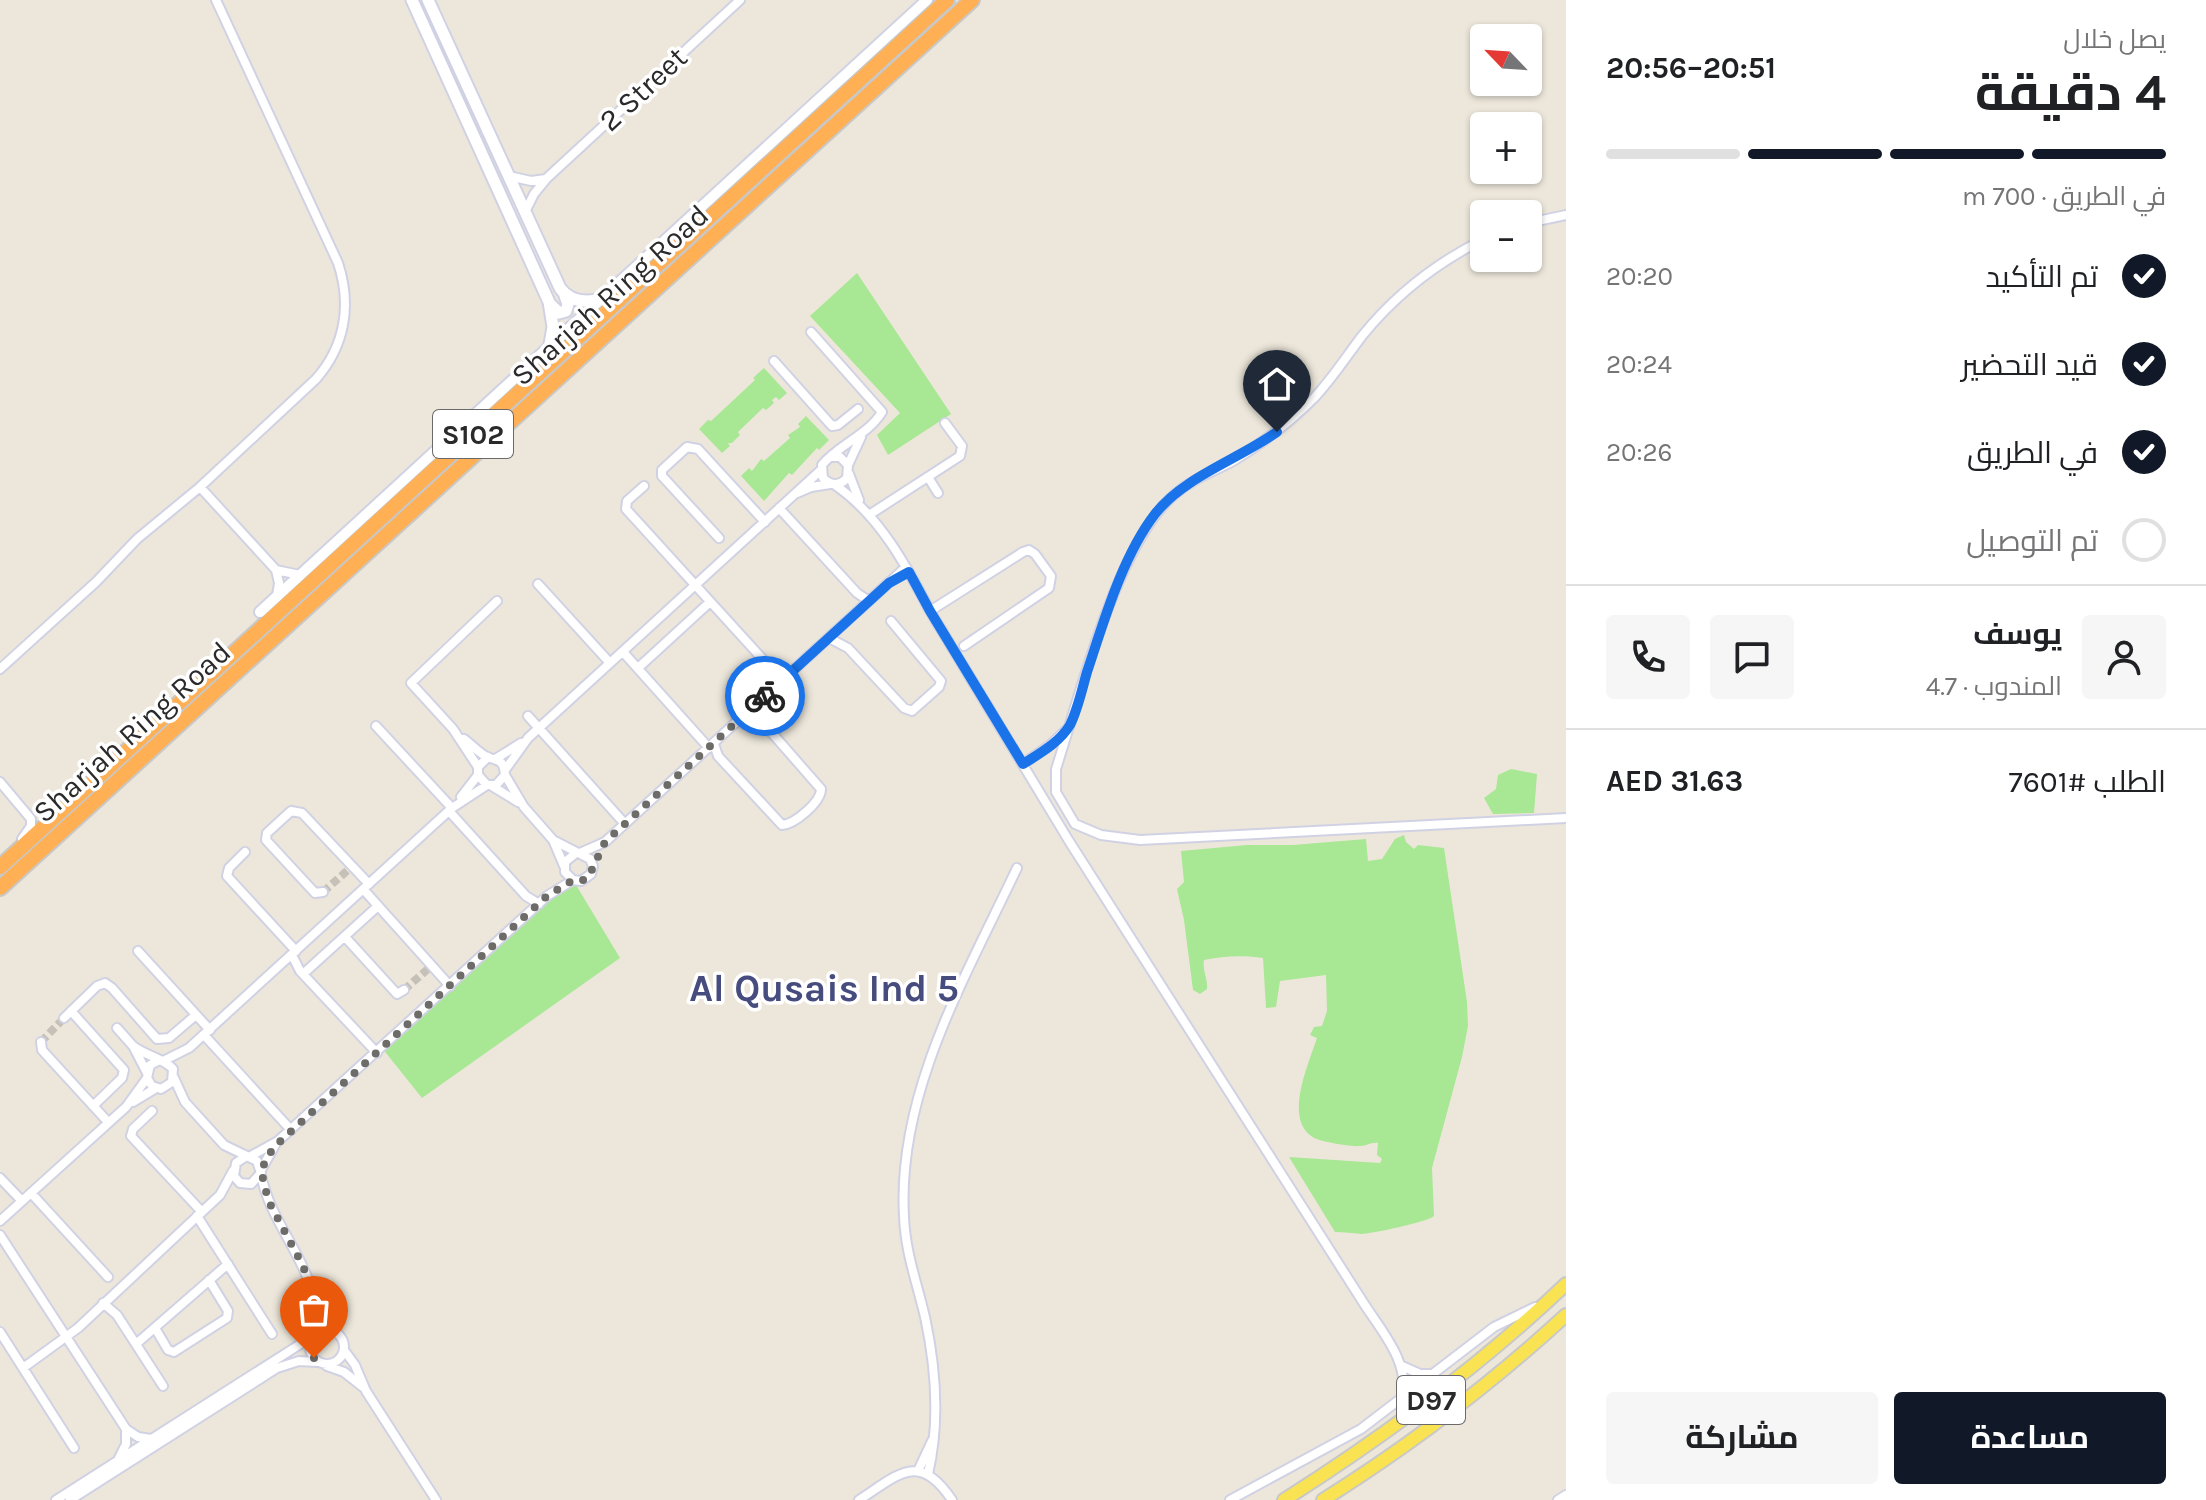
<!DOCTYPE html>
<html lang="ar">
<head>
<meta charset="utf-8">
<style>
	body { margin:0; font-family:Karla,Cairo,sans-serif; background:#f6f6f6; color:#202124; direction:rtl; height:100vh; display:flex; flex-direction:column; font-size:30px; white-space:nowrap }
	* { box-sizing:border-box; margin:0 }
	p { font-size:26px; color:#757577 }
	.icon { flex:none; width:44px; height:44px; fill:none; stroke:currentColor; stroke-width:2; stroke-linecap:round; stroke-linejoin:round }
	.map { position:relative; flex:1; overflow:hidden; direction:ltr }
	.drawer { display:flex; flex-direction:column; background:#fff; width:640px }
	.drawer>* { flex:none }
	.needle { width:52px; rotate:295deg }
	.fabs { position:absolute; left:1470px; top:24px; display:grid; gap:16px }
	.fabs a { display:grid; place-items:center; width:72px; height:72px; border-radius:8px; background:#fff; box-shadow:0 2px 6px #0004; font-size:40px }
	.pin { position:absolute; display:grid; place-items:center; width:68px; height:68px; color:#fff; margin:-82px -34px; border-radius:50% 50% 50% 0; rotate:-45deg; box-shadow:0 0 8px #0007 }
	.pin .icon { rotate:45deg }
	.courier { position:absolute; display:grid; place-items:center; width:80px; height:80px; margin:-40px; border:6px solid #1a73e8; border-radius:50%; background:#fff; color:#222; box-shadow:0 2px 10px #0007 }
	.overview em { font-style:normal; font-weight:700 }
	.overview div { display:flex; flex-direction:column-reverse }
	.overview { display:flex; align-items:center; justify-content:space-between; height:136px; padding:0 40px }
	h1 { font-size:52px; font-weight:700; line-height:60px }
	.bar { display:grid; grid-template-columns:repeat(4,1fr); gap:12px 8px; align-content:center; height:96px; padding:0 40px }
	.bar i { height:10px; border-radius:6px; background:#e0e0e0 }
	.bar .selected { background:#111827 }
	.bar p { grid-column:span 4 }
	.line { display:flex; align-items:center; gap:20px; padding:0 40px; border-top:2px solid #e0e0e0 }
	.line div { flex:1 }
	.round { display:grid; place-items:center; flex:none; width:84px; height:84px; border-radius:8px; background:#f6f6f6 }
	ol { padding:0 40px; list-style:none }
	li { display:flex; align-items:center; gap:24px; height:88px }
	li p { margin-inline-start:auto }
	li .icon { padding:8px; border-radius:50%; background:#111827; color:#fff; stroke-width:4 }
	li:last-child { color:#757577 }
	li i { width:44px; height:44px; border:4px solid #e0e0e0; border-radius:50% }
	.action { display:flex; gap:16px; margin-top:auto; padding:16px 40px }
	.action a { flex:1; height:92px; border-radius:8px; background:#111827; color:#fff; font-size:32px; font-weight:700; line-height:92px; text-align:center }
	.action a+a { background:#f6f6f6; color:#202124 }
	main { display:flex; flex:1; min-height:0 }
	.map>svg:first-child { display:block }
</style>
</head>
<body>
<main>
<section class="drawer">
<div class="overview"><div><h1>4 دقيقة</h1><p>يصل خلال</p></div><em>20:51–20:56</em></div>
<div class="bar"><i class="selected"></i><i class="selected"></i><i class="selected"></i><i></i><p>في الطريق · 700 m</p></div>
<ol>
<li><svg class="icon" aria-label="check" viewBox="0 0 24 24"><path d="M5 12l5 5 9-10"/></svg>تم التأكيد<p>20:20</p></li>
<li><svg class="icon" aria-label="check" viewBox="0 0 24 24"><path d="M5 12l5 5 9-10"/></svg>قيد التحضير<p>20:24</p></li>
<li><svg class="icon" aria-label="check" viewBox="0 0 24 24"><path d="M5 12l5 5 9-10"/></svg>في الطريق<p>20:26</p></li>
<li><i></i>تم التوصيل</li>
</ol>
<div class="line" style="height:144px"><a class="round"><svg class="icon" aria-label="person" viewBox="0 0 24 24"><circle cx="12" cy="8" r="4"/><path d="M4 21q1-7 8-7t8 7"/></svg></a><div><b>يوسف</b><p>المندوب · 4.7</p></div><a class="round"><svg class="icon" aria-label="chat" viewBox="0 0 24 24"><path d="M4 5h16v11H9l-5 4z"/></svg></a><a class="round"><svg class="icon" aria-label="phone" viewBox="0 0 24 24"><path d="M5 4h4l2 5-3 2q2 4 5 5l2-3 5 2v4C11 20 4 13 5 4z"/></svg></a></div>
<div class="line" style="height:104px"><div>الطلب #7601</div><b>AED 31.63</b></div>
<div class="action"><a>مساعدة</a><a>مشاركة</a></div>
</section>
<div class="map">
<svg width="1566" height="1500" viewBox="0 0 1566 1500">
	<rect width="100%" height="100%" fill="#ede7db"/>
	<path fill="#a8e794" d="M857 273 951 414 888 455 877 435 900 413 810 316Z
		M764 368 787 393 779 400 776 397 772 400 774 403 766 410 763 408 738 432 740 435 732 443H728L730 446 722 453 699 429 708 420 711 421 755 380 753 378Z
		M806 416 829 440 819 450 817 448 792 475 789 473 764 501 741 476 749 468 752 471 761 459 764 461 790 438 788 435 800 427 798 424Z
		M1511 769 1537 774 1534 813 1493 814 1484 798 1496 789 1498 775Z
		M1404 835 1406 842 1414 849 1418 845 1444 848 1467 1002 1468 1026 1462 1057 1432 1168 1434 1216C1428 1222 1370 1234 1361 1234 1352 1233 1344 1232 1335 1232L1289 1157 1380 1163 1382 1159 1377 1155 1378 1143C1371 1142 1367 1146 1360 1146 1352 1147 1332 1143 1323 1141 1278 1130 1308 1066 1317 1038L1310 1035 1314 1027 1322 1026 1327 1011 1326 975 1280 981 1276 1007 1266 1008 1263 958C1244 955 1222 956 1204 960 1202 971 1208 978 1207 989L1200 994 1193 990 1184 920 1177 889 1184 882 1181 851 1247 845H1293L1366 839 1368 861 1382 859 1395 839Z
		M573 880 620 958 422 1098 382 1048Z"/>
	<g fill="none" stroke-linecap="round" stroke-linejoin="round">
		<path stroke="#c6c1b8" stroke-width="8" stroke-dasharray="8 4" stroke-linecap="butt" d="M323 892 348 870
			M404 990 429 968
			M41 1042 64 1018"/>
		<g stroke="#d0d2e4" stroke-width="12">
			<path id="minor" d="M509 176 531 181 546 179
				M525 212 534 194 547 178 740 0
				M1528 223 1566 215
				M1484 239C1436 263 1396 294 1362 336 1346 357 1332 379 1314 398 1289 423 1263 443 1233 461 1213 472 1192 479 1175 494 1117 543 1080 695 1056 769V792L1075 824 1101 835 1140 840 1566 818
				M811 332 882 412C868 435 838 445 822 465L823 478C831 486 840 486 847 478L848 465 840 457H832
				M774 361 832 426 838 425 858 409
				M848 465 861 437
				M849 474 859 500
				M928 477 938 493
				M835 485C879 515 906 565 930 611L1069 841 1361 1299C1378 1327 1413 1364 1401 1399
				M644 486 627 501 626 509 768 665
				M200 487 276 570 300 575
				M797 493 811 487 830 484
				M779 508 857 593 869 601
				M869 515 960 456 962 446 945 423
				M719 538 662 476V470L687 447 698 449 765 522
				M276 570 279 583 277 596
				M538 584 610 663
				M930 611 1023 552 1029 550 1035 554 1051 576 1049 588 964 646
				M829 638 848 648 904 708 912 711 939 687 941 681 891 621
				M623 652 709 748
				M638 668 710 602
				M0 669 96 582 137 539 200 487 316 379C345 346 352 305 338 263L216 0
				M528 716 625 824
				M376 726 452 808
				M464 739C471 744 479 753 487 757 499 761 504 760 505 775L496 785H487L478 775V767L488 757
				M714 744 718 756 782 825C795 824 821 802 821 789L751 709
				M497 758 521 743
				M1023 764 1049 746 1066 730
				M478 767 453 729 411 683 497 601
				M505 770 528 738 821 470
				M505 775 524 807 553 840 564 866
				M0 782 31 819V826L22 839
				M492 786 518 802
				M461 797 478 775
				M449 811 526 896 539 904
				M553 840 590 859 593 866 591 874 581 881 573 880 565 872V862L576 853
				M245 852 229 868 227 876 296 951
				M580 853 605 842 906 567
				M363 889 450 986
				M323 892 315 893 266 840 267 833 291 811 302 813 369 884
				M345 937 397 994 404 990
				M138 951 210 1030
				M292 955 300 971 377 1053
				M303 974 378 906
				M71 1011 124 1070 122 1078 93 1106
				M64 1018 97 986 105 983 112 988 157 1039 169 1038 196 1015
				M117 1028 133 1046 147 1073
				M204 1035 291 1130
				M41 1042 42 1050 108 1122
				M133 1046C146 1056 165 1059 173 1069L172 1082 161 1089 152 1086 147 1078 150 1065 158 1061
				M163 1061 189 1048 452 808 487 785
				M174 1078 185 1102 224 1145 257 1161 261 1173 251 1184 240 1183 234 1176 236 1163 245 1157
				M133 1102 156 1088
				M152 1111 133 1129 131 1136 202 1212
				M249 1157 278 1141 547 896 573 880
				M261 1170 275 1145
				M261 1174C271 1232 328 1275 313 1337
				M0 1178 22 1201
				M31 1193 108 1277
				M197 1216 272 1334
				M0 1221 126 1107 147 1078
				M0 1235 126 1429 138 1437 151 1439
				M103 1303 117 1315 163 1386
				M317 1304 335 1331
				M155 1328 168 1350 174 1352 227 1318 228 1311 209 1280
				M310 1347a17 17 0 1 1 34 0a17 17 0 1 1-34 0Z
				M0 1332 74 1448
				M136 1344 228 1264
				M344 1350 355 1365 366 1391 436 1500
				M327 1366 344 1372 363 1387
				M1402 1366 1420 1374H1434
				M23 1368 78 1328 220 1195 233 1171
				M119 1458 126 1444V1430
				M918 1471 932 1441
				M928 1474C940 1423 936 1368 925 1317 917 1283 905 1251 904 1216 897 1093 966 976 1017 868
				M56 1500 302 1343 312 1339
				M70 1500 277 1368 299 1361 317 1362
				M859 1500C898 1475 919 1450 952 1500
				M1230 1500 1361 1429 1494 1327 1535 1307
				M1558 1500 1566 1495"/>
		</g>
		<g stroke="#d0d2e4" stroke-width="14">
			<path id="tertiary" d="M260 612 927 0"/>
		</g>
		<g stroke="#d0d2e4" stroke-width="15">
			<path id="secondary" d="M412 0 549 302 553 327 550 344
				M428 0 560 288C570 302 585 303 601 299
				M551 305 559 313 566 311 568 304 565 296"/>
		</g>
		<g stroke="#c8c8c8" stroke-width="16">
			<path id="primary" d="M1284 1500C1385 1436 1479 1367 1566 1284
				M1323 1500C1409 1446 1491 1384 1566 1315"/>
		</g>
		<g stroke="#c8c8c8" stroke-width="18">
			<path id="motorway" d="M0 867 947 0
				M0 888 972 0"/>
		</g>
		<use href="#minor" stroke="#fff" stroke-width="8"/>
		<use href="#tertiary" stroke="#fff" stroke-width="10"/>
		<use href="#secondary" stroke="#fff" stroke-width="11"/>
		<use href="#primary" stroke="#f9e353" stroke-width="12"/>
		<use href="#motorway" stroke="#ffaf54" stroke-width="14"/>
	</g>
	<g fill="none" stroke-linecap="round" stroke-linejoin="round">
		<path stroke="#6e6c68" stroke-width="8" stroke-dasharray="0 14.4" d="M314 1358C307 1348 311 1337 321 1331H335L316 1303 303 1266 268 1200 261 1170 273 1148 547 896 573 880 581 881 588 878 605 842 765 696"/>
		<path stroke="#1a73e8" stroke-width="10" d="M765 696 889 583 909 572 930 611 1023 764C1040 753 1059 743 1070 725 1078 709 1082 689 1087 672 1104 621 1122 557 1155 514 1184 477 1237 460 1277 432"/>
	</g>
	<g text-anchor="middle" stroke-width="7" stroke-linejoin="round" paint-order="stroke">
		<g fill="#fff" stroke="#6a6a6a" stroke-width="2">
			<rect x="433" y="410" width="80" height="48" rx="6"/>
			<rect x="1397" y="1376" width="68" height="48" rx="6"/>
		</g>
		<g font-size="28" font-weight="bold" fill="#2a2a2a">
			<text x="473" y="444">S102</text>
			<text x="1431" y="1410">D97</text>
		</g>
		<g font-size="30" fill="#2a2a2a" stroke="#fff">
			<text transform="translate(643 89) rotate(-43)" y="10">2 Street</text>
			<text transform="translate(610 295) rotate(-42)" y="10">Sharjah Ring Road</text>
			<text transform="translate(132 732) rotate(-42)" y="10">Sharjah Ring Road</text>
		</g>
		<g font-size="38" font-weight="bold" fill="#474c7e" stroke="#fff">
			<text x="824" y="1001">Al Qusais Ind 5</text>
		</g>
	</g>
</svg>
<div class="fabs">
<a><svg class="needle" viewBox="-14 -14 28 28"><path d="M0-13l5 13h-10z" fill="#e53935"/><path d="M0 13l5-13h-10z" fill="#757577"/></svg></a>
<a>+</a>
<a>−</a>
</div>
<div class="pin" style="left:314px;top:1358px;background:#ea580c"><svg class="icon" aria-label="bag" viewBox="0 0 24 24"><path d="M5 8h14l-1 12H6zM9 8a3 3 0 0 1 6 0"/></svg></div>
<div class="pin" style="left:1277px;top:432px;background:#1f2937"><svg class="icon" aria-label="home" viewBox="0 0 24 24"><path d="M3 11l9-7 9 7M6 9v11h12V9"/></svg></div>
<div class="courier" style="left:765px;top:696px"><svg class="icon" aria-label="bike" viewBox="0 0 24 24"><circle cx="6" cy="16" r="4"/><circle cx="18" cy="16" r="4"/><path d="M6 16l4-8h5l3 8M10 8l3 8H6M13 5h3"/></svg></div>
</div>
</main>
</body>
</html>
